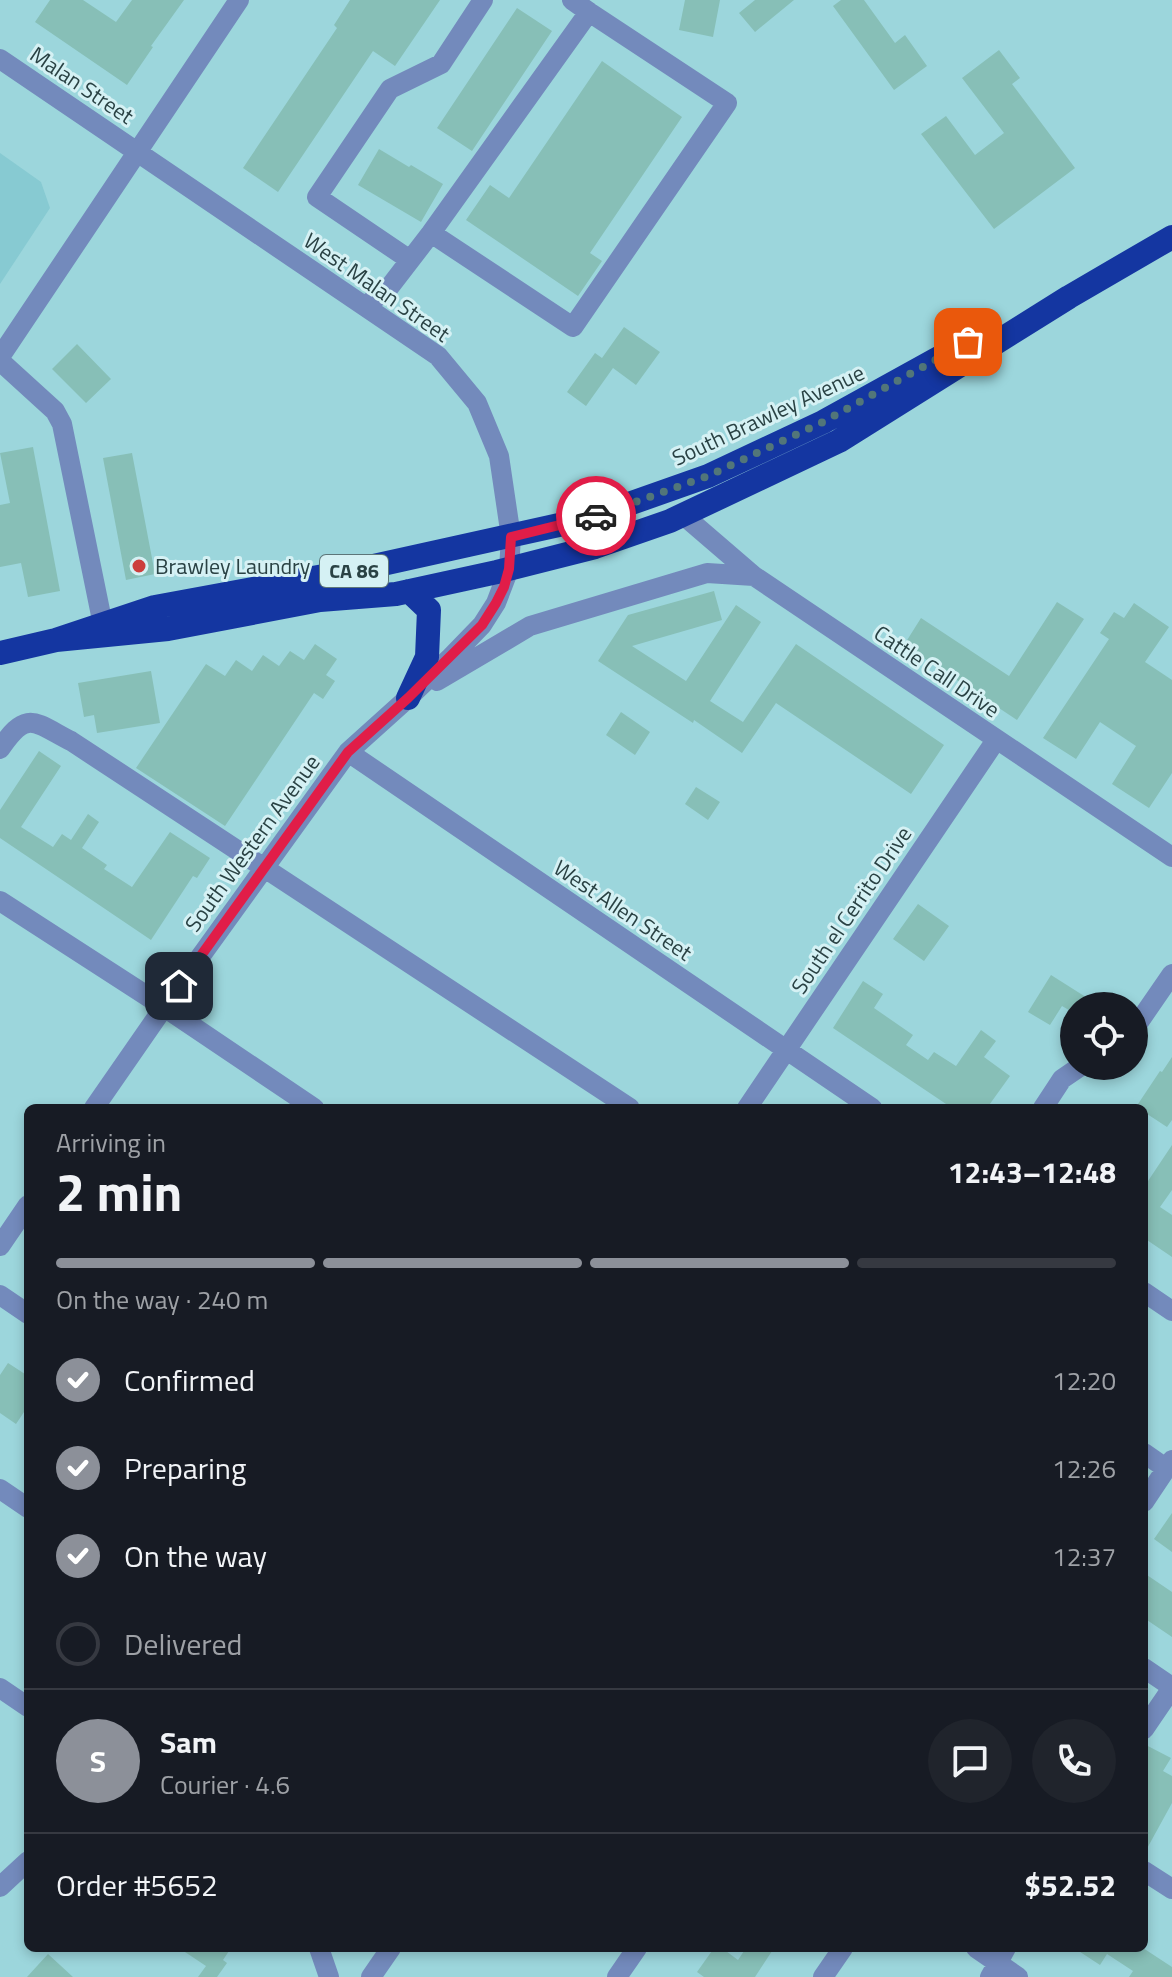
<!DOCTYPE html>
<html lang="en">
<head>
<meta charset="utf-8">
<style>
	body { margin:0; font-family:"Titillium Web",sans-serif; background:#20242c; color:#f1f3f6; height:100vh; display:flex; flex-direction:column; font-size:30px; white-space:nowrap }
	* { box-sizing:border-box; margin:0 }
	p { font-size:26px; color:#9ea1a6 }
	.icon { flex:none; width:44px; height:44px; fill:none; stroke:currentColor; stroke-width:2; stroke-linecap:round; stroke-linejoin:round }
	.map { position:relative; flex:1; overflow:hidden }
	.side { position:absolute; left:24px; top:1104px; width:1124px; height:848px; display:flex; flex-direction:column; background:#171b24; border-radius:12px; box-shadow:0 4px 12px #0003 }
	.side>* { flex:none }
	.buttons { position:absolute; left:1060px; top:992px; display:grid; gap:16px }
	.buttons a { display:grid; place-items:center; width:88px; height:88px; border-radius:50%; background:#171b24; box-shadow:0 4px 12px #0003; font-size:40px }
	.pin { position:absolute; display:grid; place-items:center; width:68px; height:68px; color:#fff; margin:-34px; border-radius:16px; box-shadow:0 4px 12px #0006 }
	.courier { position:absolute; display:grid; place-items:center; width:80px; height:80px; margin:-40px; border:6px solid #e11d48; border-radius:50%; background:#fff; color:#222; box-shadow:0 2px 10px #0007 }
	.head em { font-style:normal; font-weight:700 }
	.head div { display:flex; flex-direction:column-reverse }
	.head { display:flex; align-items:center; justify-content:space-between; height:136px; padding:0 32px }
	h1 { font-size:52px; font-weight:700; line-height:60px }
	.bar { display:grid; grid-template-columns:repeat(4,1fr); gap:12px 8px; align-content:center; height:96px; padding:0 32px }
	.bar i { height:10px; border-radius:6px; background:#363941 }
	.bar .selected { background:#8c9099 }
	.bar p { grid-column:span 4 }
	.line { display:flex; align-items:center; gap:20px; padding:0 32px; border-top:2px solid #363941 }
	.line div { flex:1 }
	.round { display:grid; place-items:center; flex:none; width:84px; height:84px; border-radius:42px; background:#20242c }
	ol { padding:0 32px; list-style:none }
	li { display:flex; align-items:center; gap:24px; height:88px }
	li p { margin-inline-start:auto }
	li .icon { padding:8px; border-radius:50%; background:#8c9099; color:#fff; stroke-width:4 }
	li:last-child { color:#9ea1a6 }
	li i { width:44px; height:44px; border:4px solid #363941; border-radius:50% }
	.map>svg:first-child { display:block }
</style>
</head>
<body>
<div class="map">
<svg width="1172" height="1977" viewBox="0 0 1172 1977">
	<rect width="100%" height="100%" fill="#9cd6dc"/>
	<path fill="#87cad2" d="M0 153 41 182 50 208 0 284Z"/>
	<path fill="#87bfb7" d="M50 0H83L116 22 132 0H184L151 46 153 47 127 85 35 22Z
		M350 0H440L395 66 373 51 278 192 243 168 337 28 334 25Z
		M685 0H720L713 37 679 30Z
		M755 0H794L755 32 739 13Z
		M841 0H864L895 43 905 35 927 66 894 90 833 6Z
		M517 8 552 31 472 151 437 128Z
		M999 50 1020 78 1012 84 1075 168 994 229 921 134 946 116 975 155 1004 133 962 78Z
		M602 61 682 117 590 253 602 261 578 296 466 220 490 185 509 198Z
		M379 149 409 167 411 165 443 184 421 222 358 185Z
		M624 327 660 352 636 385 613 368 586 406 567 392 595 353 602 358Z
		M77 344 111 379 86 403 52 369Z
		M33 447 60 591 28 597 21 563 0 567V505L10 503 0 453Z
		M132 453 155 574 126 580 103 458Z
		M714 591 722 620 632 646 686 681 736 605 761 622 710 701 743 722 796 644 944 745 911 794 776 703 742 753 694 720 693 723 598 661 628 615Z
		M1057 602 1084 619 1017 720 904 645 921 618 1009 676Z
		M1134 603 1169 627 1145 662 1172 680V773L1149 808 1112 784 1136 746 1100 722 1076 759 1043 738 1109 639 1100 633 1114 612 1124 618Z
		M315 644 337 659 326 675 335 681 323 699 314 693 225 826 136 768 206 664 225 676 236 660 252 671 263 655 279 666 290 651 304 660Z
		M151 671 160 723 97 733 94 715 84 717 78 683Z
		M621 712 650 732 635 755 606 735Z
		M39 751 61 766 21 827 53 847 62 834 71 840 88 814 99 822 82 848 107 865 104 869 132 887 170 832 210 858 197 878 193 876 151 940 0 838V810Z
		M696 787 720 802 708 820 685 804Z
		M918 904 949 926 924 961 893 939Z
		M1051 975 1100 1006H1074V1013L1062 1006 1050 1025 1028 1012Z
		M863 981 883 994 874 1008 913 1035 906 1045 928 1060 934 1052 956 1066 981 1030 996 1041 984 1057 1010 1076 987 1108H952L833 1028Z
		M1172 1057V1120L1167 1127 1144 1112V1108L1136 1107 1160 1071 1162 1072Z
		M1172 1145V1190L1160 1207 1172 1215V1257L1144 1238V1187Z
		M8 1363 28 1376V1406L16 1424 0 1413V1375Z
		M1172 1513V1552L1154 1539Z
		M1144 1573 1172 1592V1637L1144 1618Z
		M1144 1744 1171 1758 1163 1771 1172 1776V1803L1144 1854Z
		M179 1948H231L223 1960 227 1963 217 1977H198L206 1966Z
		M714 1948H722L738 1960 746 1948H774L755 1977H704L697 1972Z
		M1074 1948H1143L1172 1967V1977H1129L1133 1971 1107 1954 1100 1965Z
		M48 1954 73 1977H27Z"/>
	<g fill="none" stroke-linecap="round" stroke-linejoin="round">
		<path stroke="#738abc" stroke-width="20" d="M0 59 438 356 477 403 499 456 511 537 509 569 496 603 482 625 451 657 408 698 348 752 164 1007 94 1108
			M431 233 573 327 727 103 589 12
			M410 260 317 197 390 89 441 64 483 0
			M365 306 388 289 431 233 589 12 572 0
			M0 357 239 0
			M0 361 55 411 62 424 103 625
			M683 515 754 576 1172 857
			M437 681 530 626 707 573 754 576
			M0 749C27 709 34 722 71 741L630 1108
			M348 752 872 1108
			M0 901 164 1007 314 1108
			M1134 1029 1172 974
			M747 1108 996 740
			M1043 1108 1062 1079 1081 1066
			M0 1246 28 1205
			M1144 1292 1172 1311
			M0 1295 28 1314
			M1144 1453 1167 1469
			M0 1489 28 1508
			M1144 1502 1172 1460
			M1144 1668 1172 1687
			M0 1688 28 1707
			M1144 1729 1172 1688
			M1144 1871 1172 1889
			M0 1887 28 1861
			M319 1948 329 1977
			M976 1948 1018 1977
			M371 1977 391 1948
			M617 1977 637 1948
			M823 1977 843 1948
			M990 1977 1006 1948"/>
		<path stroke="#1436a1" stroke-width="24" d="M56 640 168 629 320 600 396 594 497 572 595 547 670 521 839 441 1069 297 1172 237
			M0 653 56 640 155 607 351 571 586 519 708 476 823 422 975 338
			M408 698 427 657 429 610 409 591"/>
	</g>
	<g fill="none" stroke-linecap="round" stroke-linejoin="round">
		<path stroke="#527679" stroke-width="8" stroke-dasharray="0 14.4" d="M596 516 708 476 823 422 968 342"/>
		<path stroke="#e11d48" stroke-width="10" d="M179 986 348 752 408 698 482 625 496 603 504 587 509 569 511 537 596 516"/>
	</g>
	<circle fill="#cc3e3d" stroke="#d5f1f4" stroke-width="3" cx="139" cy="566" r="8"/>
	<g text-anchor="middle" stroke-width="6" stroke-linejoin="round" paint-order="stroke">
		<rect fill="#d5f1f4" stroke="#5d7679" stroke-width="2" x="320" y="555" width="68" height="32" rx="6"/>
		<g font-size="20" font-weight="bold" fill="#2a4244">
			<text x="354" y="578">CA 86</text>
		</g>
		<g font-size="22" fill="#2a4244" stroke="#d5f1f4">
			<text transform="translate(82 85) rotate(34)" y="8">Malan Street</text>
			<text transform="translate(377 287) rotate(35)" y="8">West Malan Street</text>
			<text transform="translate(768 415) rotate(-25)" y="8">South Brawley Avenue</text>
			<text transform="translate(937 671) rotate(34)" y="8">Cattle Call Drive</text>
			<text transform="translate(252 843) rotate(-54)" y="8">South Western Avenue</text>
			<text transform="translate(623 910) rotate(34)" y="8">West Allen Street</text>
			<text transform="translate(851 910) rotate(-56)" y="8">South el Cerrito Drive</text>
		</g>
		<g font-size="22" fill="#2a4244" stroke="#d5f1f4" text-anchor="start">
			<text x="155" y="574">Brawley Laundry</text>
		</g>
	</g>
</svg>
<div class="buttons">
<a><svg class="icon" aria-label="locate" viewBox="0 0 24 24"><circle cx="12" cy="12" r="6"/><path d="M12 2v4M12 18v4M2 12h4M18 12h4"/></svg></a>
</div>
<div class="pin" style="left:968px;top:342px;background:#ea580c"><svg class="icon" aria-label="bag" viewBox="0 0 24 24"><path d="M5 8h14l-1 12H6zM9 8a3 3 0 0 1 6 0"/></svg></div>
<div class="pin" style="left:179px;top:986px;background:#1f2937"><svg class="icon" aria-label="home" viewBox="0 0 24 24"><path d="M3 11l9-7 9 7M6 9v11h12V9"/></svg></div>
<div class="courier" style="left:596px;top:516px"><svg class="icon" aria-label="car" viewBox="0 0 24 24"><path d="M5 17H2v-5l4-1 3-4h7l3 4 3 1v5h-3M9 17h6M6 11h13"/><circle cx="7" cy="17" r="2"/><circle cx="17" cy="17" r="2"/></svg></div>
<section class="side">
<div class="head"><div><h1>2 min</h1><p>Arriving in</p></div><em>12:43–12:48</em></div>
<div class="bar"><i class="selected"></i><i class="selected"></i><i class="selected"></i><i></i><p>On the way · 240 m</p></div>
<ol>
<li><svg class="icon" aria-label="check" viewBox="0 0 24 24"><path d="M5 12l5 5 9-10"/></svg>Confirmed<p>12:20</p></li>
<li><svg class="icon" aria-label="check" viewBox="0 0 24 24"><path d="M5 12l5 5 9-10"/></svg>Preparing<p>12:26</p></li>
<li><svg class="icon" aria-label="check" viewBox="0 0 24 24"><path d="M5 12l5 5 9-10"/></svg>On the way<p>12:37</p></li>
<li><i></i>Delivered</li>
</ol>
<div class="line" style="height:144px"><b class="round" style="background:#8c9099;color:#fff">S</b><div><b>Sam</b><p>Courier · 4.6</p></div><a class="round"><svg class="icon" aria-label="chat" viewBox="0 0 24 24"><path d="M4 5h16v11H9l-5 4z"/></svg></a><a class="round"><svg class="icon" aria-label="phone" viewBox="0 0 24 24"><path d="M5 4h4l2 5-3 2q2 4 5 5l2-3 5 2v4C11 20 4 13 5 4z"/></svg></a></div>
<div class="line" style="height:104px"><div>Order #5652</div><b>$52.52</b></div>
</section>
</div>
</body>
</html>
